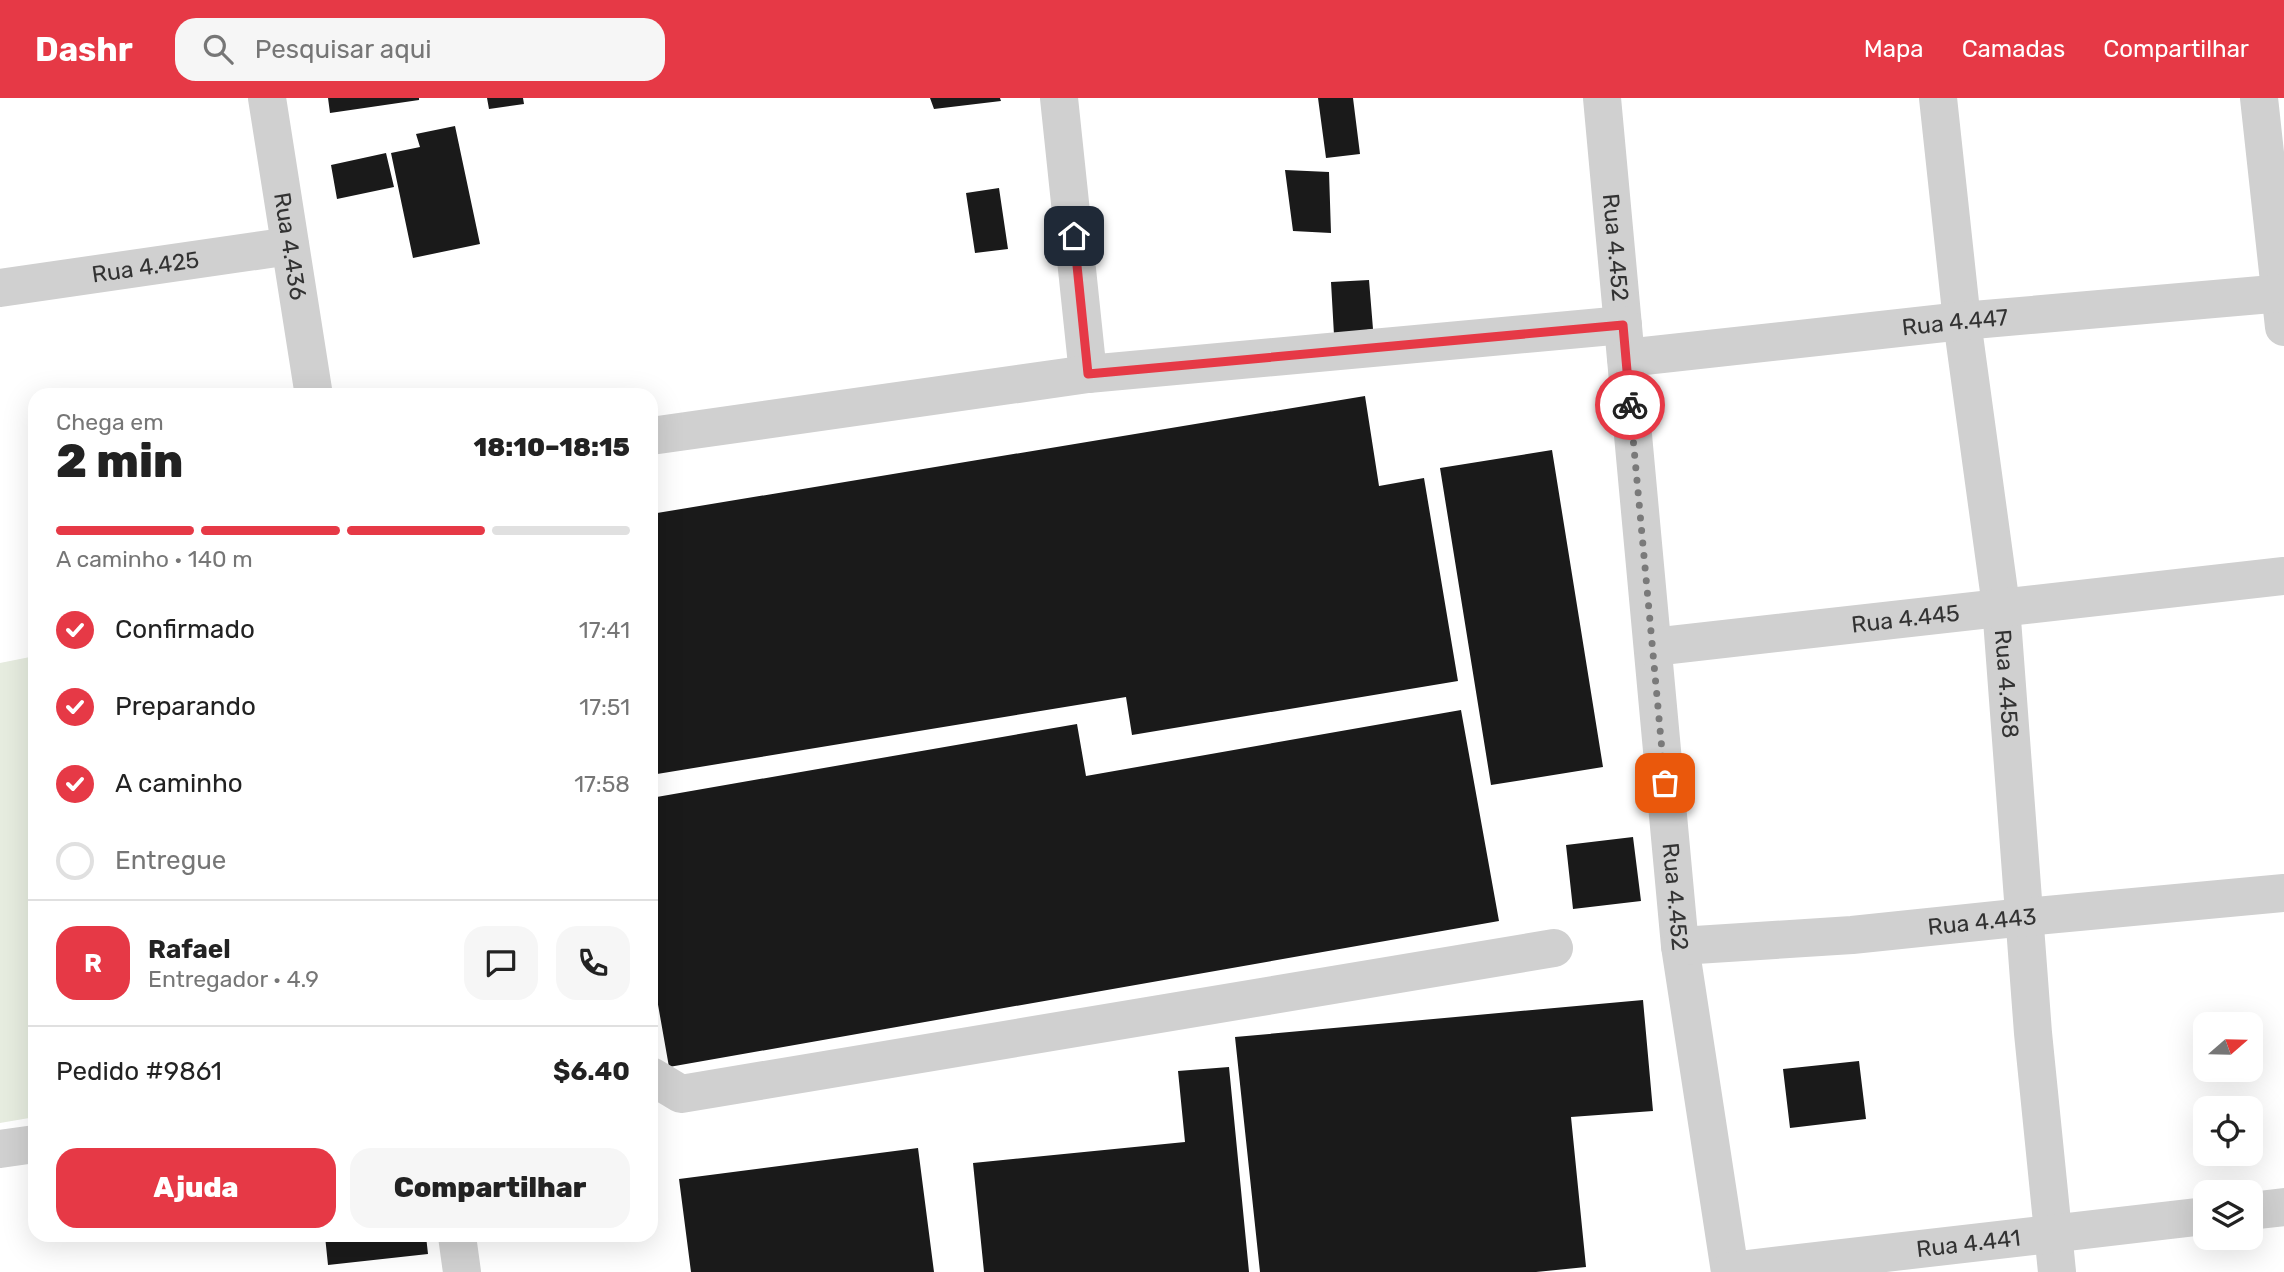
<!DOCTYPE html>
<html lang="pt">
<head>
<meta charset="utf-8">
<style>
	body { margin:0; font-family:Rubik,sans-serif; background:#f6f6f6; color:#222; height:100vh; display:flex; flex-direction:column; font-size:26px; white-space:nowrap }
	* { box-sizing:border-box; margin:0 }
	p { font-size:23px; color:#767676 }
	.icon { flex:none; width:38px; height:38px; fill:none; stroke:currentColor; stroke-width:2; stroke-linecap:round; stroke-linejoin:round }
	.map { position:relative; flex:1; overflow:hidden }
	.panel { position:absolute; left:28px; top:290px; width:630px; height:854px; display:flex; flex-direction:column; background:#fff; border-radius:21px; box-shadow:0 7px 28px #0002 }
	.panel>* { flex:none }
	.needle { width:46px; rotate:70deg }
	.controls { position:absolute; left:2193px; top:914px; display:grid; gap:14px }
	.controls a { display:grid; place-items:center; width:70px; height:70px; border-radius:14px; background:#fff; box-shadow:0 7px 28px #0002; font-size:35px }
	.pin { position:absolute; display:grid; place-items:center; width:60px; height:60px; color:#fff; margin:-30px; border-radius:14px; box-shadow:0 4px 10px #0006 }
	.courier { position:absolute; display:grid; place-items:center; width:70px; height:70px; margin:-35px; border:5px solid #e63946; border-radius:50%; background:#fff; color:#222; box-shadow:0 2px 9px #0007 }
	.head em { font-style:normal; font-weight:800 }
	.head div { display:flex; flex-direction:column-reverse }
	.head { display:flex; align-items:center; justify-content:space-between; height:119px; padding:0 28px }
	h1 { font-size:46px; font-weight:800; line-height:52px }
	.bar { display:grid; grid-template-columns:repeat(4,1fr); gap:10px 7px; align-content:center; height:84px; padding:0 28px }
	.bar i { height:9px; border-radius:5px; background:#e0e0e0 }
	.bar .on { background:#e63946 }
	.bar p { grid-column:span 4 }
	.line { display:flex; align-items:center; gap:18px; padding:0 28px; border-top:2px solid #e0e0e0 }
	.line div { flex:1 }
	.round { display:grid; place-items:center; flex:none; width:74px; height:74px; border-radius:21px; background:#f6f6f6 }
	ol { padding:0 28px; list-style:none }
	li { display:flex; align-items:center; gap:21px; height:77px }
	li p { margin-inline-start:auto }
	li .icon { padding:7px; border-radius:50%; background:#e63946; color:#fff; stroke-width:4 }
	li:last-child { color:#767676 }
	li i { width:38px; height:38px; border:4px solid #e0e0e0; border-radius:50% }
	.button { display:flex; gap:14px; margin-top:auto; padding:14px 28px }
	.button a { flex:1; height:80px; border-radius:21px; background:#e63946; color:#fff; font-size:28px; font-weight:800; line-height:80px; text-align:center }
	.button a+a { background:#f6f6f6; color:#222 }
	header { display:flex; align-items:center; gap:42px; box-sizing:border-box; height:98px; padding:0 35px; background:#e63946; color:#fff }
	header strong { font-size:33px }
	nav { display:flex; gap:38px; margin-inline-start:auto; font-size:24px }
	.search { width:490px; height:63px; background:#f6f6f6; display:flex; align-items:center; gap:18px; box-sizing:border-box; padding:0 24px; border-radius:21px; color:#767676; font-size:26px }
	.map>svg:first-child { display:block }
</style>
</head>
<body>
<header>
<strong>Dashr</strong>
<div class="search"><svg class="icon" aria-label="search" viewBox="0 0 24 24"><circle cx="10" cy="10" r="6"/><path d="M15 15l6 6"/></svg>Pesquisar aqui</div>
<nav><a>Mapa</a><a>Camadas</a><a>Compartilhar</a></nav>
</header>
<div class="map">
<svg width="2284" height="1174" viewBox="0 0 2284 1174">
	<rect width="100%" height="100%" fill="#fff"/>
	<path fill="#e6ecdf" d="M35 558V1019L0 1025V565Z"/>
	<path fill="#1a1a1a" d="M328 0H419V2L330 15Z
		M487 0H523L524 6 489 11Z
		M930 0H1000L1001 3 934 11Z
		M1318 0H1353L1360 56 1326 60Z
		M455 28 480 146 413 160 391 55 420 49 416 36Z
		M386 55 394 89 337 101 331 67Z
		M1285 72 1329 74 1331 135 1293 133Z
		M999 90 1008 151 975 155 966 95Z
		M1369 182 1373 231 1334 237 1331 184Z
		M1365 298 1379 388 1424 380 1458 583 1132 637 1126 599 651 677V416Z
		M1552 352 1603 669 1491 687 1440 370Z
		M1461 612 1499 823 669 969 651 867V700L1077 626 1086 678Z
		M1633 739 1641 803 1573 811 1566 747Z
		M1643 902 1653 1013 1571 1019 1586 1169 1536 1174H1260L1235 939Z
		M1859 963 1866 1021 1790 1030 1783 971Z
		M1229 969 1249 1174H984L973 1065 1185 1044 1178 973Z
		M918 1050 934 1174H691L679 1081Z
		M325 1138H426L428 1156 328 1167Z"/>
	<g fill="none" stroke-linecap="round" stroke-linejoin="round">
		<g stroke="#d0d0d0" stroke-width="38">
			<path id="s1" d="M267 0 314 298"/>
			<path d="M1059 0 1088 276"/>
			<path id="s2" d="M1602 0 1680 848 1730 1174"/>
			<path id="s3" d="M1938 0 1962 223 2001 508 2033 935 2057 1174"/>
			<path d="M2259 0 2284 229"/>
			<path id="s4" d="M0 190 290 148"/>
			<path id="s5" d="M1626 260 1962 223 2284 195"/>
			<path d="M651 338 1088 276 1623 227"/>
			<path id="s6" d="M1653 549 2284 478"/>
			<path id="s7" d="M1680 848 1852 837 2025 819 2284 795"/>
			<path d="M651 978 681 996 1554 850"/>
			<path d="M0 1051 35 1046"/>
			<path d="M2250 1113 2284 1109"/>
			<path d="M457 1138 462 1174"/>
			<path id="s8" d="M1730 1173 2205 1118"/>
		</g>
	</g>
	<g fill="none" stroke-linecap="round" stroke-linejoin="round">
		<path stroke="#7a7a7a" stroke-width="7" stroke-dasharray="0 12.6" d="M1630 307 1665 685"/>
		<path stroke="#e63946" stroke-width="9" d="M1074 138 1088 276 1623 227 1630 307"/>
	</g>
	<g text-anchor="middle" stroke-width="7" stroke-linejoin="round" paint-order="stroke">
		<g font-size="23" fill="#333" stroke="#fff">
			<text dy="8" stroke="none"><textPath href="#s1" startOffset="150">Rua 4.436</textPath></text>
			<text dy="8" stroke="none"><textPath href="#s2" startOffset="150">Rua 4.452</textPath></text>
			<text dy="8" stroke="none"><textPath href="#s4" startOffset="147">Rua 4.425</textPath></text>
			<text dy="8" stroke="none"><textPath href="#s5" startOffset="331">Rua 4.447</textPath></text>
			<text dy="8" stroke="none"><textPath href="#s6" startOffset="254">Rua 4.445</textPath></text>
			<text dy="8" stroke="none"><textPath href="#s3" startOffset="590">Rua 4.458</textPath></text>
			<text dy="8" stroke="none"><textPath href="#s2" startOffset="802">Rua 4.452</textPath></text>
			<text dy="8" stroke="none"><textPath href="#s7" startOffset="303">Rua 4.443</textPath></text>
			<text dy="8" stroke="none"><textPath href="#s8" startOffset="240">Rua 4.441</textPath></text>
		</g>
	</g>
</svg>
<div class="controls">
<a><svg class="needle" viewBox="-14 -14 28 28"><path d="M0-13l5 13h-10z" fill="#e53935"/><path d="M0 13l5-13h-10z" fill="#767676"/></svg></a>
<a><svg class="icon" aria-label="locate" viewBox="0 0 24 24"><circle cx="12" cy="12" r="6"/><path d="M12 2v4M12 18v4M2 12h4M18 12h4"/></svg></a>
<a><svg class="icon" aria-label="layers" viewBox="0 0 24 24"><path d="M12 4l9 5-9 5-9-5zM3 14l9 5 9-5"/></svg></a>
</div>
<div class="pin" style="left:1665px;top:685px;background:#ea580c"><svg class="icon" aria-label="bag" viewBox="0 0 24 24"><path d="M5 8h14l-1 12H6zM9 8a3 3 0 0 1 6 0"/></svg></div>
<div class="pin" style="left:1074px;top:138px;background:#1f2937"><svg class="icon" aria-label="home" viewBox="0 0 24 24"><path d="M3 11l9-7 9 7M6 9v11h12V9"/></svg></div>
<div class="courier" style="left:1630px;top:307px"><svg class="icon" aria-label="bike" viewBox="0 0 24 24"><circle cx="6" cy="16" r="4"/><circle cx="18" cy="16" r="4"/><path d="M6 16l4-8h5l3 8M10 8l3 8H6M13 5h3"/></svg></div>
<section class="panel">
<div class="head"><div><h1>2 min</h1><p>Chega em</p></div><em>18:10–18:15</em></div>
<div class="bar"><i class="on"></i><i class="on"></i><i class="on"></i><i></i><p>A caminho · 140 m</p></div>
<ol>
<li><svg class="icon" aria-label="check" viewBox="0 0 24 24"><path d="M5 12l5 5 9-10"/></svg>Confirmado<p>17:41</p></li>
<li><svg class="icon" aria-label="check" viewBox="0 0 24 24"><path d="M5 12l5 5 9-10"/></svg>Preparando<p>17:51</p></li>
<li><svg class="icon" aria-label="check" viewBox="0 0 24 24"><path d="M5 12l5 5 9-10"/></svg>A caminho<p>17:58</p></li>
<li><i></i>Entregue</li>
</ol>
<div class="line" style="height:126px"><b class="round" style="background:#e63946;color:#fff">R</b><div><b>Rafael</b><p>Entregador · 4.9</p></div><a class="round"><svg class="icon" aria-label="chat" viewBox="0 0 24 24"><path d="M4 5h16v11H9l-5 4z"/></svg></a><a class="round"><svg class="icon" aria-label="phone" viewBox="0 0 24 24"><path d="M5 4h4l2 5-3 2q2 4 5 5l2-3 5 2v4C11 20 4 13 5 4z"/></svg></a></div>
<div class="line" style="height:91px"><div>Pedido #9861</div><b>$6.40</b></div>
<div class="button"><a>Ajuda</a><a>Compartilhar</a></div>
</section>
</div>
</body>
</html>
